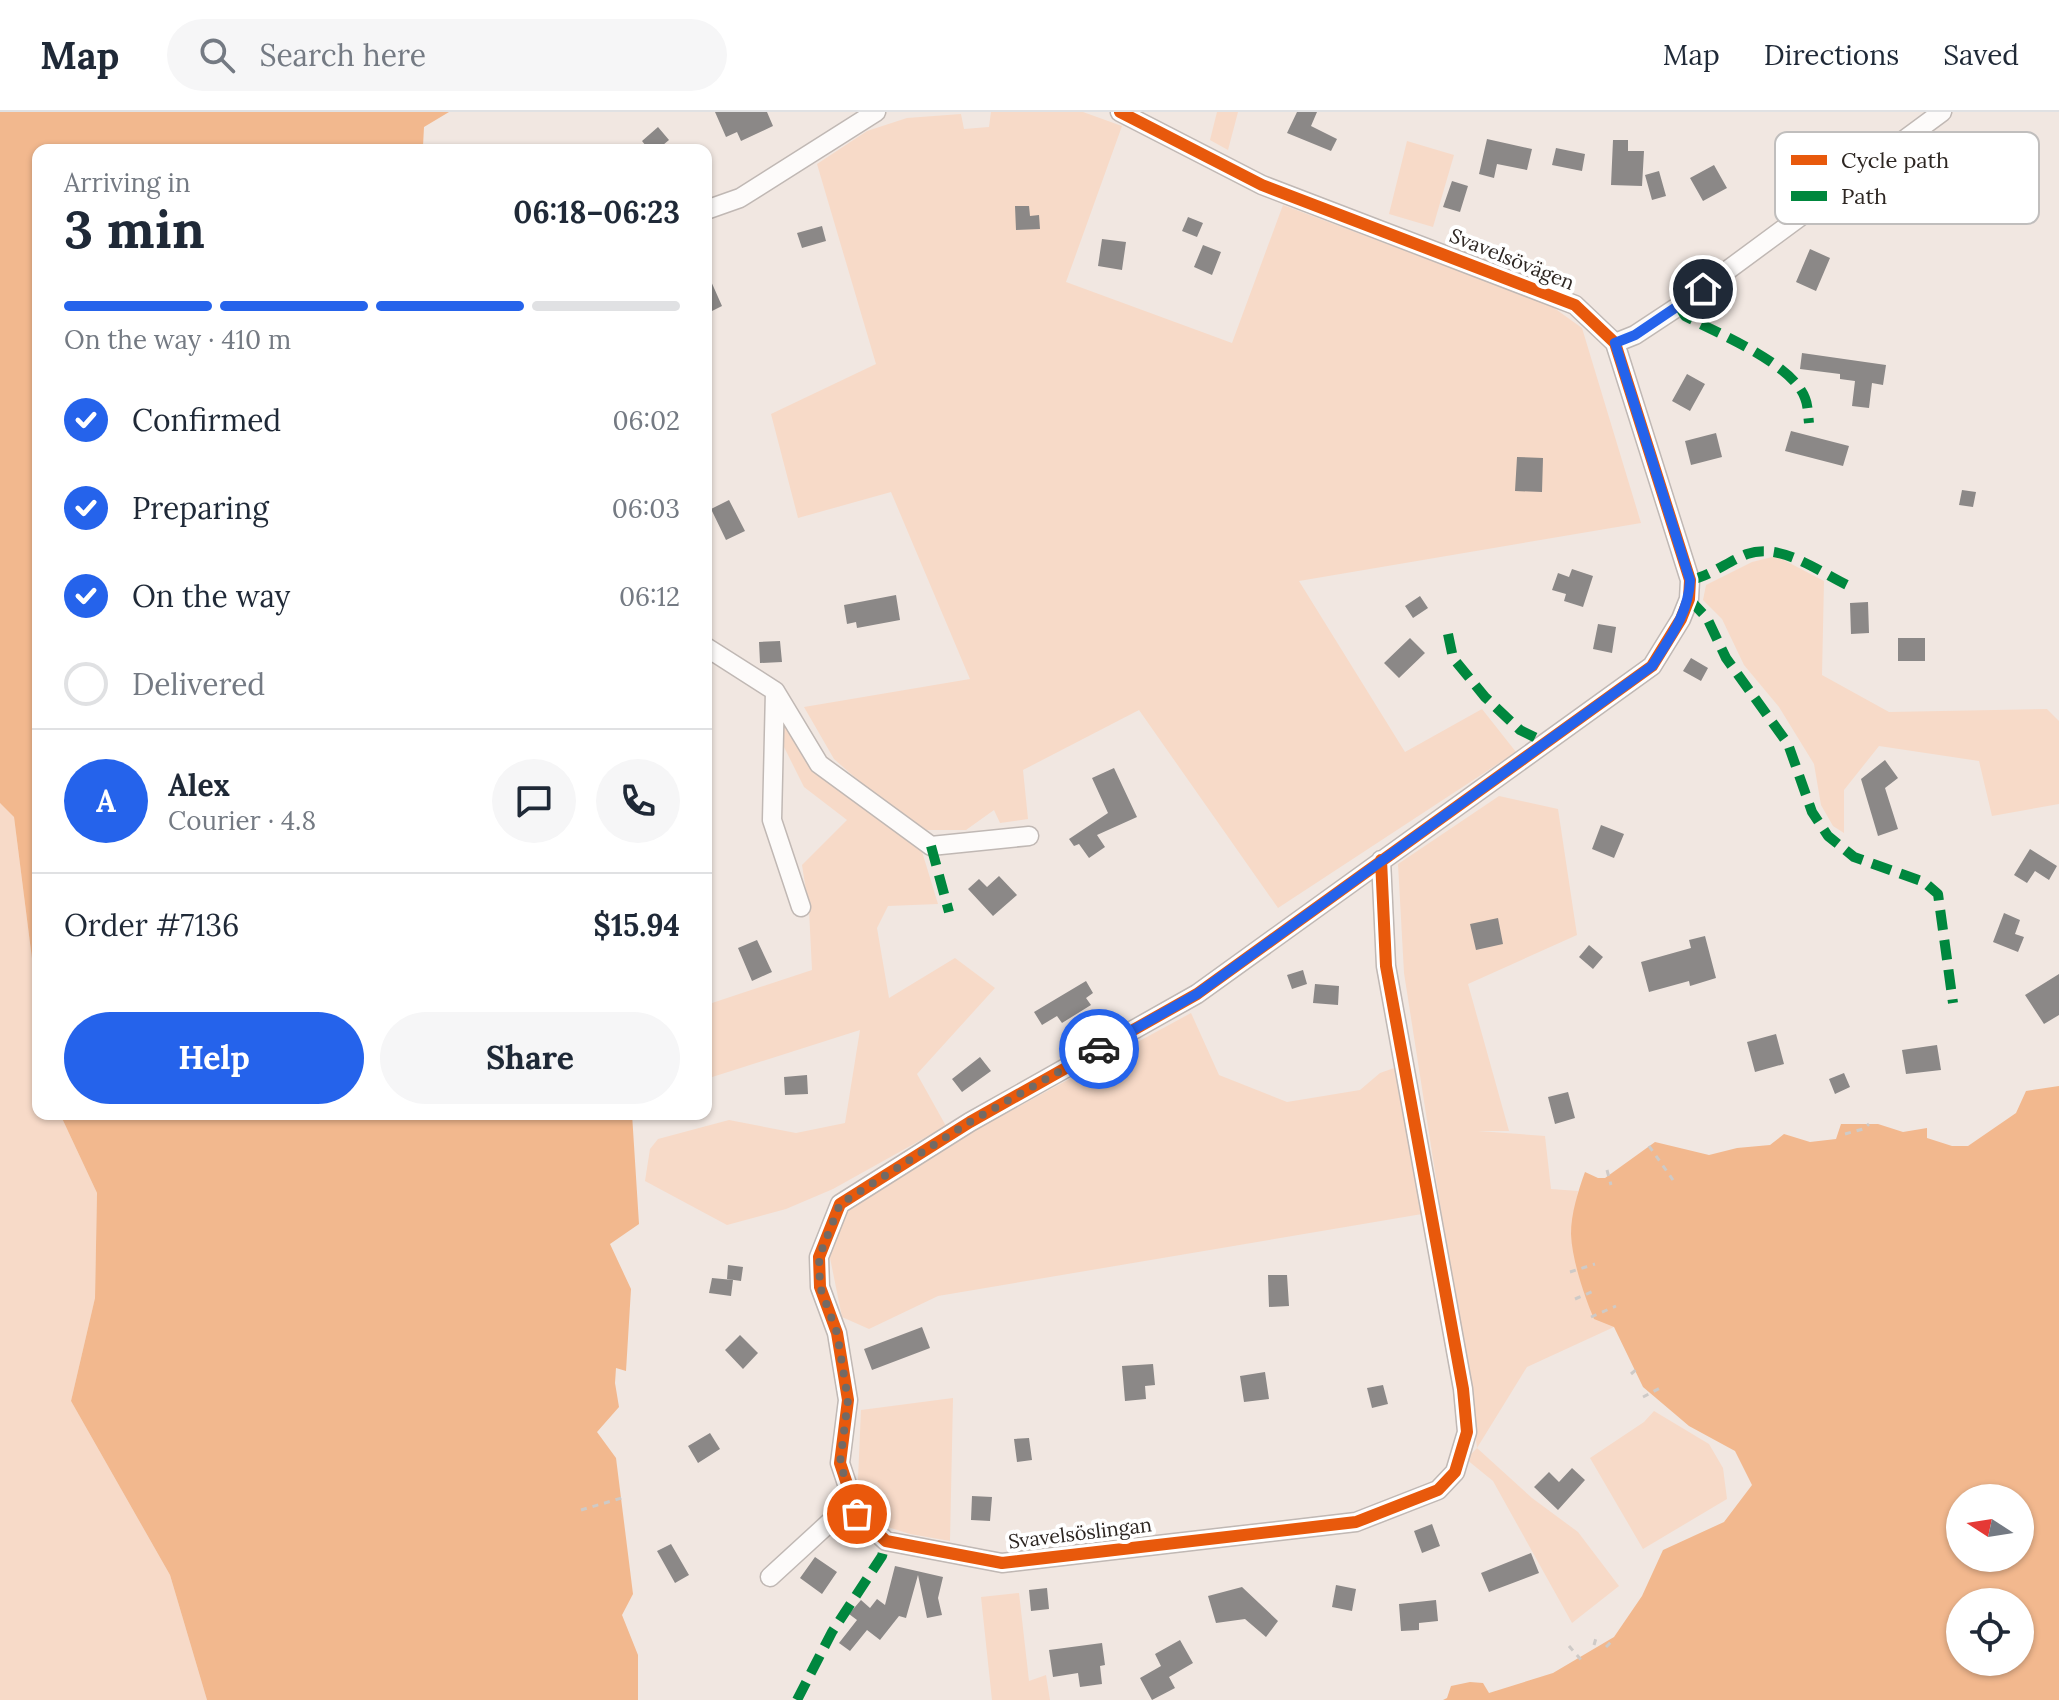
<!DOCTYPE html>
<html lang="en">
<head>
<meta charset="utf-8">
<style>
	body { margin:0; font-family:Lora,serif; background:#f6f6f7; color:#1f2937; height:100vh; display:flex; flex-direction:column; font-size:30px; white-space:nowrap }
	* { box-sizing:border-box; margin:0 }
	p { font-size:26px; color:#747a83 }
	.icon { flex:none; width:44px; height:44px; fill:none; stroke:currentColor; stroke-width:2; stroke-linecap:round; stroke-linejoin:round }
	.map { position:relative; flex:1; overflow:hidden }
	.details { position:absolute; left:32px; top:32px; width:680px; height:976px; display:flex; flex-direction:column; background:#fff; border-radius:16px; box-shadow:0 2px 6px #0004 }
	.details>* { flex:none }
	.needle { width:52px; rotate:282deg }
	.buttons { position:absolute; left:1946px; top:1372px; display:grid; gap:16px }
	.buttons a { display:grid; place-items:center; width:88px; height:88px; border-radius:50%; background:#fff; box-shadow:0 2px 6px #0004; font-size:40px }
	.pin { position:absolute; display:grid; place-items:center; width:68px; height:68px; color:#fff; margin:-34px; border:4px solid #fff; border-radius:50%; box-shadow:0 2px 8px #0007 }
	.courier { position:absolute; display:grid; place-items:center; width:80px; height:80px; margin:-40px; border:6px solid #2563eb; border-radius:50%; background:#fff; color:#222; box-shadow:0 2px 10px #0007 }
	.summary em { font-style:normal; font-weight:700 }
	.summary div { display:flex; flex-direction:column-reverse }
	.summary { display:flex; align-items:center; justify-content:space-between; height:136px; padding:0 32px }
	h1 { font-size:52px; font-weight:700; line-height:60px }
	.bar { display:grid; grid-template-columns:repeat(4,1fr); gap:12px 8px; align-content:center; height:96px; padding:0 32px }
	.bar i { height:10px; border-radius:6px; background:#e0e1e3 }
	.bar .active { background:#2563eb }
	.bar p { grid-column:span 4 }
	.line { display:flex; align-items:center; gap:20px; padding:0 32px; border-top:2px solid #e0e1e3 }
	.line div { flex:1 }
	.round { display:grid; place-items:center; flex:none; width:84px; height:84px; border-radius:42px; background:#f6f6f7 }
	ol { padding:0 32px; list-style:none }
	li { display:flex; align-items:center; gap:24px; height:88px }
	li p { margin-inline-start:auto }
	li .icon { padding:8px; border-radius:50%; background:#2563eb; color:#fff; stroke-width:4 }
	li:last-child { color:#747a83 }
	li i { width:44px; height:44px; border:4px solid #e0e1e3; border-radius:50% }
	.primary-button { display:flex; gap:16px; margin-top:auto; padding:16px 32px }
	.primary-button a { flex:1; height:92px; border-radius:48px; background:#2563eb; color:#fff; font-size:32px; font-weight:700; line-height:92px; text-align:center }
	.primary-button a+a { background:#f6f6f7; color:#1f2937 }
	header { display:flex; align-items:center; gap:48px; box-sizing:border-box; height:112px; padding:0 40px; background:#fff; border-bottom:2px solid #e0e1e3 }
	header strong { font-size:38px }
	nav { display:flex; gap:44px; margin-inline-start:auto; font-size:28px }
	.search { width:560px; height:72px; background:#f6f6f7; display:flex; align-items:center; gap:20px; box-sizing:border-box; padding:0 28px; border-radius:44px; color:#747a83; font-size:30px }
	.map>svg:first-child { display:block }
</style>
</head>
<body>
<header>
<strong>Map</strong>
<div class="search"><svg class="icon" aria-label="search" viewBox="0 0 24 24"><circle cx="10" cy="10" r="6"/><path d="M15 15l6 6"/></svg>Search here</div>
<nav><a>Map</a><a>Directions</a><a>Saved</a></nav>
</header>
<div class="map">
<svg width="2059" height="1588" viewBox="0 0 2059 1588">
	<rect width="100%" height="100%" fill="#f1e7e1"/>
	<path fill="#f7dac8" d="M991 0H1083L1122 14 1066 170 1232 231 1283 93 1550 193 1582 216 1641 411 1299 469 1405 640 1482 597 1516 640 1278 796 1139 598 1023 658 1028 707 1000 711 994 698 966 718H925L884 691 834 647 804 595 970 567 891 380 798 406 771 302 876 252 817 52 867 19 907 6 961 2 964 17 989 15Z
		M1217 0H1238L1228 38 1210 28Z
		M1407 29 1454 43 1433 115 1389 102Z
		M1776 444 1824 469 1822 563 1889 600 2047 597 2059 609V692L1992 704 1979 649 1879 634 1844 678V721L1833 714 1821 693 1814 652 1779 595 1744 553 1722 507 1703 488 1706 473 1752 450Z
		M783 605 816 662 920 733 938 792 888 794 877 816 889 886 955 846 995 876 917 962 946 1014 833 1077 786 1097 727 1113 645 1069 650 1037 658 1027 729 1008 796 1021 845 1011 860 918 706 967V893L812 858 809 798 802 753 847 708 804 675 779 625Z
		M1499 684 1558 697 1577 823 1468 872 1509 1019H1478L1545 1024 1551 1077 1578 1079 1571 1122 1614 1215 1527 1255 1477 1336 1532 1386 1578 1420 1619 1474 1572 1511 1493 1369 1466 1347 1477 1336 1473 1303 1404 861 1398 752Z
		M0 691 14 705 38 894V1002H60L97 1081 95 1186 71 1289 170 1463 207 1588H0Z
		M1191 901 1219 963 1287 990 1360 978 1380 961 1397 955 1422 1102 938 1184 869 1217 842 1205 828 1136 844 1103 889 1065Z
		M953 1286 950 1429 910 1422 881 1413 857 1390 861 1298Z
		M1654 1299 1709 1332 1723 1356 1727 1387 1643 1437 1590 1346 1644 1310Z
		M1019 1481 1029 1569 1046 1563 1050 1588H992L981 1485Z"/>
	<path fill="#f2b88e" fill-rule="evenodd" d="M0 0H449L424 15 423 34 419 38H38V894L14 705 0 691Z
		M2059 974V1588H1443L1447 1586 1451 1574 1470 1570 1483 1571 1489 1581 1553 1561 1614 1525 1642 1484 1663 1438 1724 1410 1752 1373 1735 1339 1689 1314 1643 1275 1614 1215 1594 1207C1584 1183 1572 1148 1571 1122 1571 1102 1578 1079 1585 1060L1598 1066H1605L1655 1030 1709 1043 1737 1036 1770 1033 1784 1022 1810 1030 1836 1027 1841 1012H1878L1903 1020 1927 1016V1026L1952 1034H1968L2016 1001 2026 979ZM2020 1386V1446H1960V1386ZM2020 1490V1550H1960V1490Z
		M60 1002H632L639 1112 610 1132 631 1177 626 1259 616 1256 615 1271 619 1295 597 1320 616 1346 633 1482 622 1503 638 1543V1588H207L170 1463 71 1289 95 1186 97 1081Z"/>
	<path fill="#8b8887" d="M715 0H767L773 14 741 29 737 20 726 25Z
		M1297 0H1317L1311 14 1337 27 1331 39 1287 21Z
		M658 15 669 28 657 38H649L642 29Z
		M1487 27 1532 37 1527 58 1497 52 1494 66 1479 62Z
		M1613 28H1628V39H1644L1642 74 1611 73Z
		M1556 36 1585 42 1582 59 1552 53Z
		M1714 53 1727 76 1703 89 1690 66Z
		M1659 59 1666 84 1652 88 1645 63Z
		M1452 69 1468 74 1460 100 1443 95Z
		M1015 94H1029L1030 104 1039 103 1040 117 1016 118Z
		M1188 105 1203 111 1197 125 1182 119Z
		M822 114 826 129 802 136 797 121Z
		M1102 127 1126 130 1122 158 1098 154Z
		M1203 133 1221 140 1212 163 1194 155Z
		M1810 137 1830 146 1816 179 1796 170Z
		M706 158 722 194 706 202Z
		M1802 241 1886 253 1883 273 1872 271 1869 296 1852 294 1855 269 1840 267V262L1800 257Z
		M1687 262 1705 272 1690 299 1672 289Z
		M1791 319 1849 334 1843 354 1785 339Z
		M1716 321 1722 345 1691 353 1685 329Z
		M1517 345 1543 346 1542 380 1515 379Z
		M1962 378 1976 380 1973 395 1959 393Z
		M729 388 745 419 726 428 711 397Z
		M1572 457 1593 464 1583 495 1564 489 1566 482 1552 478 1558 461 1569 465Z
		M896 483 900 508 857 516 856 510 847 512 844 493Z
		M1420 484 1428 496 1413 506 1405 494Z
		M1868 490 1869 521 1851 522 1850 491Z
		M1598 512 1616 515 1612 541 1593 537Z
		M1410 526 1425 541 1399 566 1384 551Z
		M1898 526H1925V549H1898Z
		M780 529 782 550 760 551 759 530Z
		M1691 546 1708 556 1701 569 1683 559Z
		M1885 648 1898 666 1885 676 1898 717 1878 724 1861 667Z
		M1114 656 1137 705 1097 723 1105 735 1089 746 1079 732 1074 734 1069 727 1108 701 1092 666Z
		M1601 713 1624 722 1614 746 1592 737Z
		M2030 737 2057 754 2049 768 2035 759 2027 771 2014 763Z
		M999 764 1017 783 993 804 968 777 979 767 987 775Z
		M2004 801 2020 808 2015 822 2024 825 2018 840 1993 830Z
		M1498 806 1503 832 1476 838 1470 812Z
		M1705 824 1716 866 1690 874 1689 869 1649 880 1641 850 1691 836 1689 828Z
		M757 828 772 860 752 869 738 836Z
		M1589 833 1603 845 1593 857 1579 845Z
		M1303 858 1307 872 1292 877 1287 863Z
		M2059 862V903L2044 912 2025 883Z
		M1086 869 1093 881 1086 886 1091 893 1062 911 1057 904 1042 913 1034 900Z
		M1315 872 1339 874 1338 893 1313 891Z
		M1776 922 1784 952 1755 960 1747 930Z
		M1937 933 1941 958 1906 962 1902 938Z
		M980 945 991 959 962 980 952 967Z
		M1844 961 1850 975 1835 982 1829 967Z
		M807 963 808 982 785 983 784 965Z
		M1568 980 1575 1006 1555 1012 1548 985Z
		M728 1153 743 1155 741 1169 727 1167Z
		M1268 1163H1287L1289 1194 1269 1195Z
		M712 1166 733 1168 731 1184 709 1181Z
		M922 1215 930 1236 872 1258 864 1237Z
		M740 1223 758 1241 743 1257 725 1238Z
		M1153 1252 1155 1273 1145 1274 1146 1287 1125 1289 1122 1254Z
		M1265 1260 1269 1287 1244 1290 1240 1264Z
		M1383 1273 1388 1292 1372 1296 1367 1276Z
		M710 1321 720 1337 698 1351 688 1334Z
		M1029 1326 1032 1348 1017 1350 1014 1327Z
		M1572 1356 1585 1368 1558 1398 1534 1375 1549 1360 1559 1370Z
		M972 1384 992 1385 990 1409 971 1408Z
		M1432 1412 1440 1434 1422 1441 1414 1419Z
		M671 1432 689 1463 675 1471 657 1439Z
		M1531 1441 1539 1461 1489 1480 1481 1461Z
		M815 1445 837 1460 822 1482 800 1466Z
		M895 1454 943 1465 938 1486 942 1503 927 1506 918 1463 906 1506 899 1504 880 1528 867 1518 850 1539 839 1531 857 1508 849 1502 861 1488 870 1496 877 1487 885 1493Z
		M1336 1473 1356 1477 1352 1499 1332 1495Z
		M1242 1475 1278 1509 1266 1525 1245 1507 1216 1511 1208 1484Z
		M1047 1476 1049 1497 1031 1499 1029 1478Z
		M1436 1488 1438 1509 1419 1511V1518L1401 1519 1399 1492Z
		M1180 1528 1193 1551 1169 1565 1175 1576 1152 1588 1140 1566 1161 1554 1155 1542Z
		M1102 1531 1105 1553 1100 1554 1102 1572 1080 1575 1078 1561 1053 1565 1049 1538Z"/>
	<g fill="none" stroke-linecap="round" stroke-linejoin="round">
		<g stroke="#c0b8b4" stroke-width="21">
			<path id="minor" d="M1120 0 1262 73 1575 193 1615 231 1690 468 1689 487 1681 507 1652 554 1197 882 970 1010 840 1092 819 1145 820 1175 837 1221 848 1288 840 1351 857 1402 886 1429 1002 1451 1356 1410 1438 1378 1455 1360 1467 1320 1463 1277 1386 854 1381 748
				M706 98 740 86 876 0
				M1615 231 1635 223 1679 194 1942 0
				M706 535 775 579 819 652 931 734 1029 724
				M775 579 772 708 801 795
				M770 1465 830 1410 857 1402"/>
		</g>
		<path stroke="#cecac7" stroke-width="3" stroke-dasharray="6 6" stroke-linecap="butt" d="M1845 1022 1863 1017 1869 1012
			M1649 1034 1673 1068
			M1607 1058 1611 1073
			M1570 1160 1595 1152
			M1575 1187 1596 1178
			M1591 1205 1616 1194
			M1631 1262 1639 1255
			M1643 1285 1662 1275
			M581 1398 625 1385
			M1594 1533 1596 1526
			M1569 1534 1582 1549
			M1606 1535 1612 1529"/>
		<use href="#minor" stroke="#fdfbfa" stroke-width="18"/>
		<path stroke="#00873e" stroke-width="10" stroke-dasharray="20 10" stroke-linecap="butt" d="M1679 194 1685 204C1717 221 1792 251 1805 286 1808 293 1808 303 1809 311
			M1690 468C1710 464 1727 450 1747 442 1780 430 1818 459 1847 473
			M1689 487 1707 506 1726 546 1788 632 1812 700 1828 724 1854 745 1924 770 1938 782 1953 891
			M1448 522 1453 546 1485 585 1520 618 1536 626 1541 634
			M931 734 949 800
			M797 1588 832 1520 882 1444 886 1429"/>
		<g stroke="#fff" stroke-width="17">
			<path id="cycleway" d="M1120 0 1262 73 1575 193 1615 231 1690 468 1689 487 1681 507 1652 554 1197 882 970 1010 840 1092 819 1145 820 1175 837 1221 848 1288 840 1351 857 1402 886 1429 1002 1451 1356 1410 1438 1378 1455 1360 1467 1320 1463 1277 1386 854 1381 748"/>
		</g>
		<use href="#cycleway" stroke="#e8590c" stroke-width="12"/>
	</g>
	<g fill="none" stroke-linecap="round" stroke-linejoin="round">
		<path stroke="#726a65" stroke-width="8" stroke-dasharray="0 14.4" d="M857 1402 840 1351 848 1288 837 1221 820 1175 819 1145 840 1092 970 1010 1099 937"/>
		<path stroke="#2563eb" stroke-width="10" d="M1099 937 1197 882 1652 554C1669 527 1689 501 1690 468L1615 231 1635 223 1703 177"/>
	</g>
	<g text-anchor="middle" stroke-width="8" stroke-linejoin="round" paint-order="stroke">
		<g font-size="20" fill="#2d2622" stroke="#fff">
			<text transform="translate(1512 147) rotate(22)" y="7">Svavelsövägen</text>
			<text transform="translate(1080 1421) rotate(-7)" y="7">Svavelsöslingan</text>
		</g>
	</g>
	<rect x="1775" y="20" width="264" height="92" rx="12" fill="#fff" stroke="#c0bebd" stroke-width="2"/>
	<rect x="1791" y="43" width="36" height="10" fill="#e8590c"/>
	<rect x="1791" y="79" width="36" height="10" fill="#00873e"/>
	<g font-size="22" fill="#2d2622">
		<text x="1841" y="56">Cycle path</text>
		<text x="1841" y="92">Path</text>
	</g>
</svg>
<div class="buttons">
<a><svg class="needle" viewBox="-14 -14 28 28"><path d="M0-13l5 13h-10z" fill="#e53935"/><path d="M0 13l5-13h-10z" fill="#747a83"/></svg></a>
<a><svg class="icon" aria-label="locate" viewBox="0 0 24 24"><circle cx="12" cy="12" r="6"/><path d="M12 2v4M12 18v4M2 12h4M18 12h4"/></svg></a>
</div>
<div class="pin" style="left:857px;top:1402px;background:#ea580c"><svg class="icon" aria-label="bag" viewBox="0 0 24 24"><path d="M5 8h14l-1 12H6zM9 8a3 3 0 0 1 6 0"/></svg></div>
<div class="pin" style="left:1703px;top:177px;background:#1f2937"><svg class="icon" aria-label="home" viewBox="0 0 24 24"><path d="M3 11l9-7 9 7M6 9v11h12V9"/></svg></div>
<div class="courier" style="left:1099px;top:937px"><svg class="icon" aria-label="car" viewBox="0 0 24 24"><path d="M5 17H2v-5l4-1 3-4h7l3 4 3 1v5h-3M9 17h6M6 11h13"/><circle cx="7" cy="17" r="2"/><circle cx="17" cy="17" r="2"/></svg></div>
<section class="details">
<div class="summary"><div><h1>3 min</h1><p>Arriving in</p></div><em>06:18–06:23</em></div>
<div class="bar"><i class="active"></i><i class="active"></i><i class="active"></i><i></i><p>On the way · 410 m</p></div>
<ol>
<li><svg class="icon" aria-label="check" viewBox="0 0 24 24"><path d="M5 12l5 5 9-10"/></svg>Confirmed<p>06:02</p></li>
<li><svg class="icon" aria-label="check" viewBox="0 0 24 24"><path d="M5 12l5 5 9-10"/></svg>Preparing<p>06:03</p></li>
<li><svg class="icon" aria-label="check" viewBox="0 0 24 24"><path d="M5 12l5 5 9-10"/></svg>On the way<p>06:12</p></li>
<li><i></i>Delivered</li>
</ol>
<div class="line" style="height:144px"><b class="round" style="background:#2563eb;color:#fff">A</b><div><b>Alex</b><p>Courier · 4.8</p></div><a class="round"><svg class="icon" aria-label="chat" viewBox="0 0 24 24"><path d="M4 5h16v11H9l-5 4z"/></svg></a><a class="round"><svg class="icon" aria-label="phone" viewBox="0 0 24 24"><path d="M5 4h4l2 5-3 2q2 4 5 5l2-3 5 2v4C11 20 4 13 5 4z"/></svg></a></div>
<div class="line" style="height:104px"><div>Order #7136</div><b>$15.94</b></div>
<div class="primary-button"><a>Help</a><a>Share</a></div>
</section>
</div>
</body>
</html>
